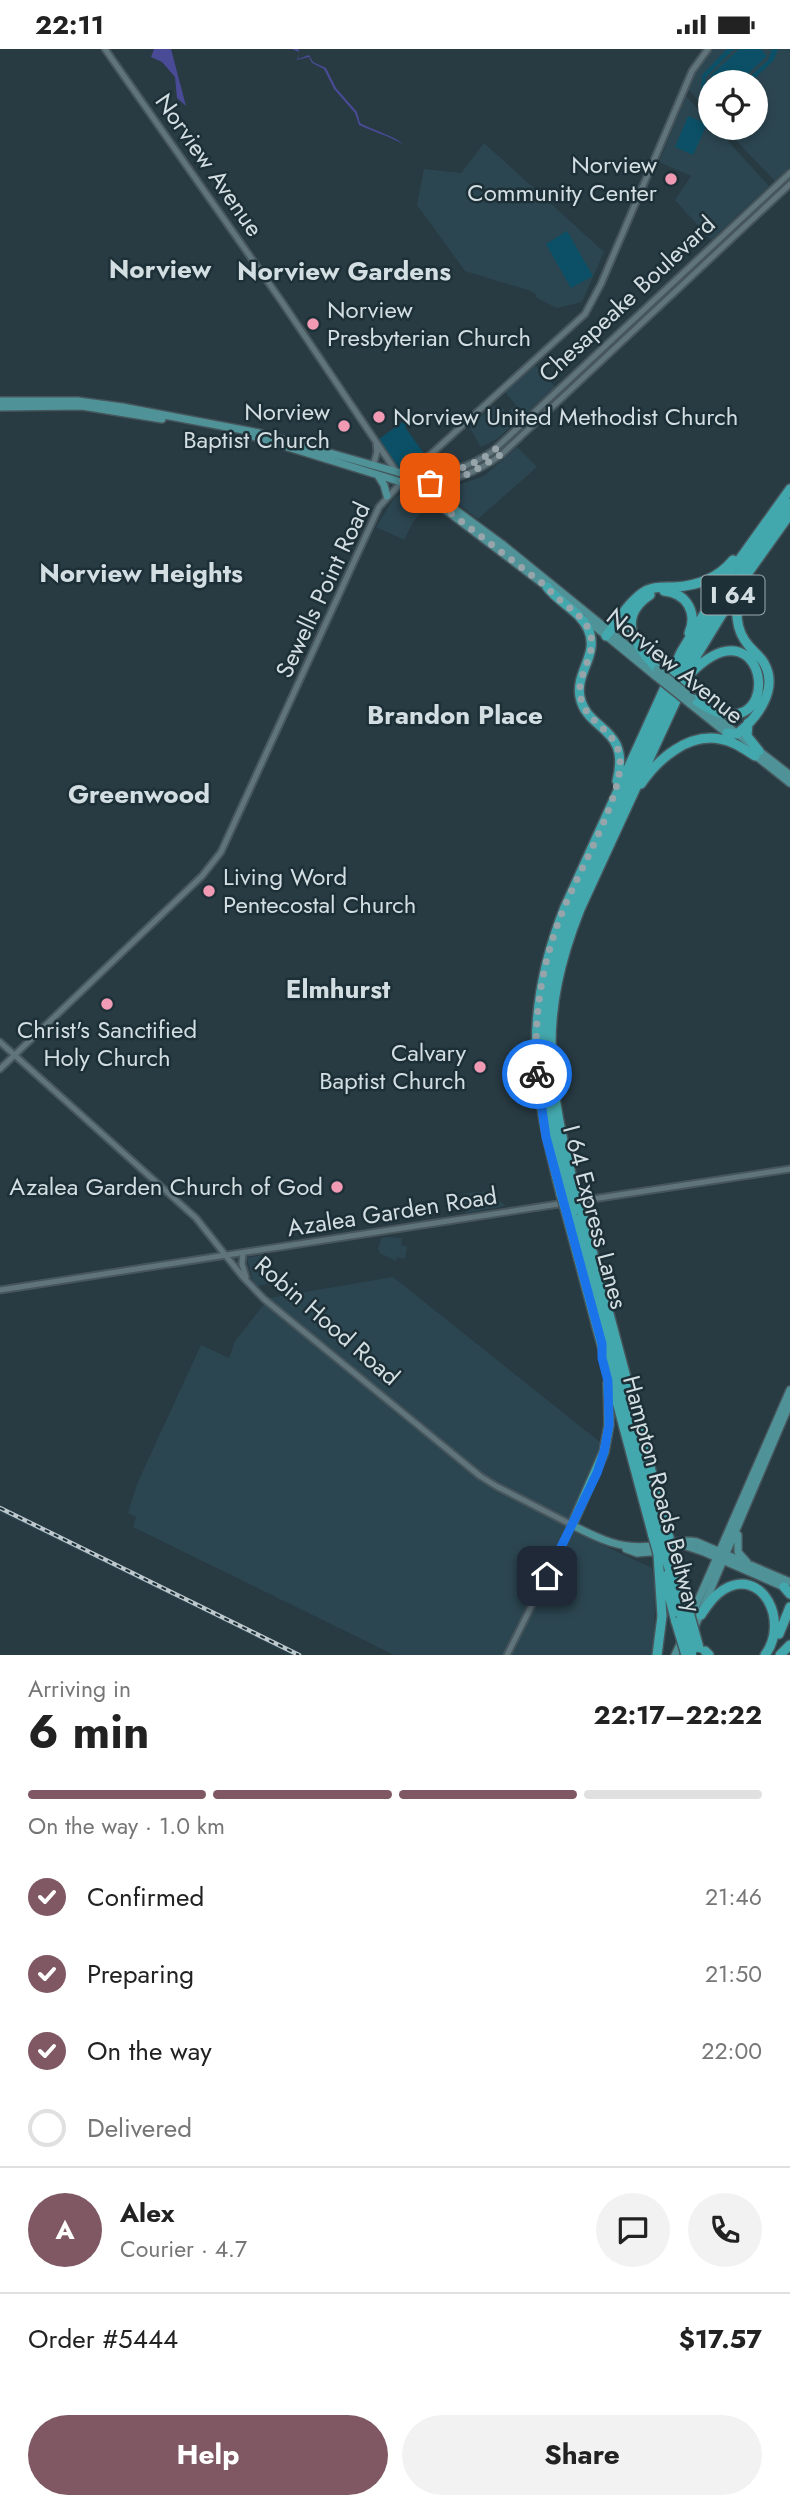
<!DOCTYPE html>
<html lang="en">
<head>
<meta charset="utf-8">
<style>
	body { margin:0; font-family:Jost,sans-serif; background:#f2f2f2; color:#222; height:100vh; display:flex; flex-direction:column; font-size:26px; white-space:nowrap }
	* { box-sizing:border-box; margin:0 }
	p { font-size:23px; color:#767676 }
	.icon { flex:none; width:38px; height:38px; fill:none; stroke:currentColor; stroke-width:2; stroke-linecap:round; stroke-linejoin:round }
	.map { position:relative; height:1606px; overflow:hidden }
	.details { display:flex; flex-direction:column; background:#fff; flex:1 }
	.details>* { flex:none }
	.fabs { position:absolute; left:698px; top:21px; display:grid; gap:14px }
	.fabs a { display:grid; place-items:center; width:70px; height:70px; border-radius:50%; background:#fff; box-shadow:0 4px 10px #0003; font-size:35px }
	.pin { position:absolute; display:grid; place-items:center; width:60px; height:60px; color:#fff; margin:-30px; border-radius:14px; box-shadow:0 4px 10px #0006 }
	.courier { position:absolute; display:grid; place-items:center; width:70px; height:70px; margin:-35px; border:5px solid #1a73e8; border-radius:50%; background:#fff; color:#222; box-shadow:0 2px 9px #0007 }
	.summary em { font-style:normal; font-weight:700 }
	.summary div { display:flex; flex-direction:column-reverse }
	.summary { display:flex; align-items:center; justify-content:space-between; height:119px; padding:0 28px }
	h1 { font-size:46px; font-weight:700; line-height:52px }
	.bar { display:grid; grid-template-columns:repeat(4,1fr); gap:10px 7px; align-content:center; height:84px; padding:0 28px }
	.bar i { height:9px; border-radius:5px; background:#e0e0e0 }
	.bar .selected { background:#7f5864 }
	.bar p { grid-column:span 4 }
	.line { display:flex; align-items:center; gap:18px; padding:0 28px; border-top:2px solid #e0e0e0 }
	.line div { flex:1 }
	.round { display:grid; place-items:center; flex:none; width:74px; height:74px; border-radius:37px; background:#f2f2f2 }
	ol { padding:0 28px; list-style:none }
	li { display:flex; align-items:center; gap:21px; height:77px }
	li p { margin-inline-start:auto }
	li .icon { padding:7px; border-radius:50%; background:#7f5864; color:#fff; stroke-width:4 }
	li:last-child { color:#767676 }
	li i { width:38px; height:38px; border:4px solid #e0e0e0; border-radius:50% }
	.primary-button { display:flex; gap:14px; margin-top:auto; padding:14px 28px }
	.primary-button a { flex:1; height:80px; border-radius:42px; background:#7f5864; color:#fff; font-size:28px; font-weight:700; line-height:80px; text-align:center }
	.primary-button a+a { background:#f2f2f2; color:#222 }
	.status { display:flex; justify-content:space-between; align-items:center; height:49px; padding:0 35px; background:#fff; direction:ltr }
	.status svg { height:19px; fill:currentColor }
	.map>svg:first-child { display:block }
</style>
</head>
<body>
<div class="status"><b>22:11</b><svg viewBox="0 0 49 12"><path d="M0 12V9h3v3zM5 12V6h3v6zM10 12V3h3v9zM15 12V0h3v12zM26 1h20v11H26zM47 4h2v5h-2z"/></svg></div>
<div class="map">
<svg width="790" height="1606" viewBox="0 0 790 1606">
	<rect width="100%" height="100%" fill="#283a42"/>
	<path fill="#2c4651" d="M712 0H790V118L775 132 724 79H756V33H710V64L687 39 696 20Z
		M686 47 710 73V79H716L769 137 711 191 675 151 691 127 659 113Z
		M484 94 604 203 582 253 557 259 535 248 537 246 531 242 465 222 417 156 424 120 461 124Z
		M535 316 555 338 497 390 481 398 471 381 470 376 493 357 502 358 506 364 516 356 505 343Z
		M517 398 537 418 478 470 453 451V446L461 435 484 427Z
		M410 440 429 454 413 473 404 491 376 478 394 449Z
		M487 1142 506 1157 466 1164 463 1145Z
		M385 1188 402 1189 401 1196 407 1198 405 1210 397 1208 396 1212 380 1204 378 1199 381 1190Z
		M262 1206 267 1235 258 1237 253 1233 247 1209Z
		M393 1228 610 1401 575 1483 652 1519 655 1538 654 1595 652 1606H394L133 1478 136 1468 128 1464 137 1435 201 1296 229 1309 235 1292 269 1249Z
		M0 1457 304 1606H292L0 1463Z"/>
	<path fill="#0b5066" d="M727 0H734L706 28C704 38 711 43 710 52L701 42 702 26Z
		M739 0H761L767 7 739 33H715L710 27Z
		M772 0H778L774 11 751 33H744L768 11Z
		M688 67 707 75 693 106 675 98Z
		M567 182 593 227 571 239 546 195Z
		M404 372 407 376 405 378 425 406 406 421 397 419 379 390Z"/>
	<path fill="#4a4b96" d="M154 0H171L186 57 177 49 175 28 162 13 151 8Z
		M292 0H298L299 2 298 10 309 6 313 13 326 19 336 39 357 63 360 74C372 81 395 87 403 95 389 87 374 83 359 76L355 64 334 40 324 20 312 14 309 8 297 11 299 3Z"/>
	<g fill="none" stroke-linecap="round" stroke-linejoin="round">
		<g stroke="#46565c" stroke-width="9">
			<path id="secondary" d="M105 0 282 253 397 424
				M373 417 377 403 376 393
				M408 426C439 428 467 420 493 402L790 124
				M418 434C450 434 477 424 502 405L790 135
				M0 993 196 1169 242 1227 264 1250 480 1427 496 1437 572 1476 507 1606
				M0 1020 202 827 221 803 379 458 408 426 585 265 601 235 692 22 708 0
				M579 1152 790 1120
				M243 1204 242 1215 246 1228
				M0 1241 565 1154"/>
		</g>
		<g stroke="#46565c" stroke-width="10">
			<path id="primary" d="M0 352H78L122 358 259 384 408 426 502 495 645 611
				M0 358 82 357 162 370
				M249 386 414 437 543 535
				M379 428 384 436 387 447
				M443 450 442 438 449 431
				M587 571 654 626
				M689 654 729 686
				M703 658 790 726
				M752 704 790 734
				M572 1476C599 1490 622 1501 652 1497 667 1495 682 1490 697 1493L790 1533
				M738 1486V1503L747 1513
				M677 1494 704 1503 784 1538
				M626 1500 637 1504 662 1502
				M690 1570 790 1341
				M693 1582 790 1354
				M675 1606 682 1591"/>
		</g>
		<g stroke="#46565c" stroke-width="12">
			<path id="highway" d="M547 538C558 553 580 562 588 580 600 605 575 623 580 648 587 683 631 677 617 732
				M664 542C686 544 698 563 689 584
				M650 546C615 569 636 598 657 620
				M606 587C618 572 630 550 647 541 656 537 665 538 674 538 698 537 718 529 733 511
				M690 625C773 541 789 718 692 649
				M748 674 747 687 759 702
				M727 684 737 685C758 668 779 640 764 614 760 607 754 603 749 597 735 581 734 560 742 541
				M641 735C658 710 688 684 720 690 733 692 744 700 755 707
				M568 1144C540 1037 529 966 571 860L678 626 715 561 790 454
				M576 1144C547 1035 537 968 580 860L697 606 743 531 790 465
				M561 1145C533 1036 522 966 565 858L681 603 722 535 790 440
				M573 1163 660 1486
				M582 1164 668 1485
				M567 1166 653 1487
				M572 1476 604 1403 609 1376 608 1334
				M673 1503 687 1556
				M665 1504 681 1566
				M664 1527 676 1573
				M784 1538 790 1545
				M701 1566C707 1557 713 1547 723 1541 762 1517 790 1572 765 1606
				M779 1585 790 1558
				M705 1602 709 1606
				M657 1606 662 1567 658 1505
				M780 1606 790 1596"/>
		</g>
		<use href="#secondary" stroke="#60747c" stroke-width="5"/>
		<use href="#primary" stroke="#4f9399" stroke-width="7"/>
		<use href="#highway" stroke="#43a8ad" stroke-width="9"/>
		<g stroke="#bcc8cc" stroke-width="4.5">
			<path id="rail" d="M0 1459 299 1606"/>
		</g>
		<use href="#rail" stroke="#1e3037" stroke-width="2" stroke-dasharray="5" stroke-linecap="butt"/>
		<g stroke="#46565c" stroke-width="10" stroke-linecap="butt">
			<path id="primary-bridge" d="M657 620 692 649
				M654 626 689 654"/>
		</g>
		<g stroke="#46565c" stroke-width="12" stroke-linecap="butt">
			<path id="highway-bridge" d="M568 1144 573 1163
				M576 1144 582 1164
				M561 1145 567 1166
				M668 1485 673 1503
				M660 1486 665 1504
				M653 1487 658 1505
				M687 1556 699 1599
				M681 1566 692 1604
				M676 1573 686 1606"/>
		</g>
		<use href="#primary-bridge" stroke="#4f9399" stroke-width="7"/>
		<use href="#highway-bridge" stroke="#43a8ad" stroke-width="9"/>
	</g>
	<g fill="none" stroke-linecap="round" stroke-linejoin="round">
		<path stroke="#97a5aa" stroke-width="7" stroke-dasharray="0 12.6" d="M430 434 469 425 502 405 497 399C471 420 441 428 408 426L401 433 414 437 427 446 547 538C558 553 578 561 588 579 601 605 574 624 581 650 587 675 617 680 620 710 623 747 579 822 564 859 542 912 533 967 537 1025"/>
		<path stroke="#1a73e8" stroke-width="9" d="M537 1025 546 1088 602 1295V1309L608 1332 609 1376 604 1403 597 1424 547 1527"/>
	</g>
	<g fill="#f09ab4" stroke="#1e3037" stroke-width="2.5">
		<circle cx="671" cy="130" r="7"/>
		<circle cx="313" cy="275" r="7"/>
		<circle cx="379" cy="368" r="7"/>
		<circle cx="344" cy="377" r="7"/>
		<circle cx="209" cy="842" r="7"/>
		<circle cx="107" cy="955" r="7"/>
		<circle cx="480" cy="1018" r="7"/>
		<circle cx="337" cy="1138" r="7"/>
	</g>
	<g text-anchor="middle" stroke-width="5" stroke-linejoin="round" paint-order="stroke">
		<rect fill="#1e3037" stroke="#9daaaf" stroke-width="2" x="701.5" y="526.5" width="63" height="39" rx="5"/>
		<g font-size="23" font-weight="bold" fill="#d3dee2">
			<text x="733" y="554">I 64</text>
		</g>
		<g font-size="24" fill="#d3dee2" stroke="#1e3037">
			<text transform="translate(209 116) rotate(55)" y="8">Norview Avenue</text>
			<text transform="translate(627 250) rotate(-43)" y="8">Chesapeake Boulevard</text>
			<text transform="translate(323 541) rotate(-65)" y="8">Sewells Point Road</text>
			<text transform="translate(675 617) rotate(39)" y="8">Norview Avenue</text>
			<text transform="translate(392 1163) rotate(-9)" y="8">Azalea Garden Road</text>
			<text transform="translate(595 1168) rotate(75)" y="8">I 64 Express Lanes</text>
			<text transform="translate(327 1272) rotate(41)" y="8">Robin Hood Road</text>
			<text transform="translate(662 1445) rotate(75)" y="8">Hampton Roads Beltway</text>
		</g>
		<g font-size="24" fill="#d3dee2" stroke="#1e3037" text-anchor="end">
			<text x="657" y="124">Norview<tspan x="657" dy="28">Community Center</tspan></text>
			<text x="327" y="269" text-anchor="start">Norview<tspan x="327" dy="28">Presbyterian Church</tspan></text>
			<text x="330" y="371">Norview<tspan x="330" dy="28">Baptist Church</tspan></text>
			<text x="393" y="376" text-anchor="start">Norview United Methodist Church</text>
			<text x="223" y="836" text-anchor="start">Living Word<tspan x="223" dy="28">Pentecostal Church</tspan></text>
			<text x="107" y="989" text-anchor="middle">Christ's Sanctified<tspan x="107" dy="28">Holy Church</tspan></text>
			<text x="466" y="1012">Calvary<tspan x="466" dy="28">Baptist Church</tspan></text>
			<text x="323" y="1146">Azalea Garden Church of God</text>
		</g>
		<g font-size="26" font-weight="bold" fill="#d3dee2" stroke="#1e3037">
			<text x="160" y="229">Norview</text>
			<text x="344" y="231">Norview Gardens</text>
			<text x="141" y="533">Norview Heights</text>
			<text x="455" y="675">Brandon Place</text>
			<text x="139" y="754">Greenwood</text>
			<text x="338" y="949">Elmhurst</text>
		</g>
	</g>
</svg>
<div class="fabs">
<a><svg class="icon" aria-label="locate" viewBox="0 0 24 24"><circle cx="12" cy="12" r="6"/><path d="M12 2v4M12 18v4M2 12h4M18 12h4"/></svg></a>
</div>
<div class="pin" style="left:430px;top:434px;background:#ea580c"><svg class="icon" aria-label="bag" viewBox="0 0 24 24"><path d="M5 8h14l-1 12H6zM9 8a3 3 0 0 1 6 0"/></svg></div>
<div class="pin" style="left:547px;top:1527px;background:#1f2937"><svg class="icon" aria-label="home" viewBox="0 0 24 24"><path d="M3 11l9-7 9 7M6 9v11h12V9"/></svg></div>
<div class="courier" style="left:537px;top:1025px"><svg class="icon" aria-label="bike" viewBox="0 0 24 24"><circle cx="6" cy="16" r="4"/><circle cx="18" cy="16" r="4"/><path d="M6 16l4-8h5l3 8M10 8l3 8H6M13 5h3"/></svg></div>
</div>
<section class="details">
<div class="summary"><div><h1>6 min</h1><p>Arriving in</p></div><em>22:17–22:22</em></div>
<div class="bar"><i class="selected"></i><i class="selected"></i><i class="selected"></i><i></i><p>On the way · 1.0 km</p></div>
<ol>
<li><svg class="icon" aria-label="check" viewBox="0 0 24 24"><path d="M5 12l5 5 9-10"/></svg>Confirmed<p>21:46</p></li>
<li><svg class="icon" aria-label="check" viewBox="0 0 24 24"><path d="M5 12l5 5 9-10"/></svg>Preparing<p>21:50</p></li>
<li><svg class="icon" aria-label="check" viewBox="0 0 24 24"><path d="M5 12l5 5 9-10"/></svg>On the way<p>22:00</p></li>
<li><i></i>Delivered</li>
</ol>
<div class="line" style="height:126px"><b class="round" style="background:#7f5864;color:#fff">A</b><div><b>Alex</b><p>Courier · 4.7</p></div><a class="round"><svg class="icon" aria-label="chat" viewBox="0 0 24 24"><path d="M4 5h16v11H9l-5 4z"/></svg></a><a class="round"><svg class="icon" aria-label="phone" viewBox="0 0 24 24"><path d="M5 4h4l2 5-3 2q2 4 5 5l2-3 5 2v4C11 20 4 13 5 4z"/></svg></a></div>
<div class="line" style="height:91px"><div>Order #5444</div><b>$17.57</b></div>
<div class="primary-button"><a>Help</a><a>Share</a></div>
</section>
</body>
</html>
